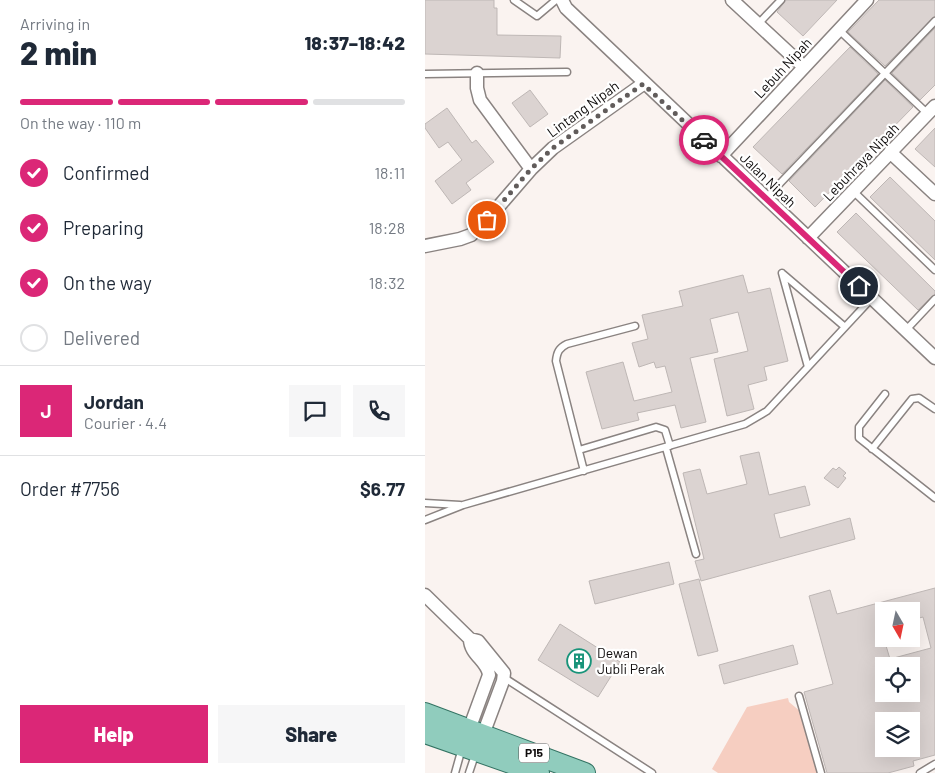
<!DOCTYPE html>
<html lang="en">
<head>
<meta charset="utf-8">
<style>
	body { margin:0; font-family:Barlow,sans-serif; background:#f6f6f7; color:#1f2937; height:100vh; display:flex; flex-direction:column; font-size:19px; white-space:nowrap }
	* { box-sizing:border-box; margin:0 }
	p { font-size:16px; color:#747a83 }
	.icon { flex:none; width:28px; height:28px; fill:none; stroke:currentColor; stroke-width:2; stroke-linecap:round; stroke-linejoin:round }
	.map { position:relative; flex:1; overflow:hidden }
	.panel { display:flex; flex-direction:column; background:#fff; width:425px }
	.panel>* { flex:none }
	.needle { width:32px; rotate:171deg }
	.tools { position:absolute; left:450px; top:602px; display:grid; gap:10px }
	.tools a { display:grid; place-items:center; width:45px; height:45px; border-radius:0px; background:#fff; box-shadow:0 5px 20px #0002; font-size:25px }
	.pin { position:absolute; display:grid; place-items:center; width:42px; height:42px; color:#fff; margin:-21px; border:2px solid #fff; border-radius:50%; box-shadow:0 1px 5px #0007 }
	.courier { position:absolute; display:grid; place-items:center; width:50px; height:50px; margin:-25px; border:4px solid #db2777; border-radius:50%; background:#fff; color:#222; box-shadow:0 1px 6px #0007 }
	.head em { font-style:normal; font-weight:800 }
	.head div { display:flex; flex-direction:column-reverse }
	.head { display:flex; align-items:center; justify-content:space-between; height:85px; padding:0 20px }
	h1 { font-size:32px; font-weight:800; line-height:38px }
	.bar { display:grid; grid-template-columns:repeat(4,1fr); gap:8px 5px; align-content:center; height:60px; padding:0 20px }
	.bar i { height:6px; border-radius:4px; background:#e0e1e3 }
	.bar .on { background:#db2777 }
	.bar p { grid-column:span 4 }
	.line { display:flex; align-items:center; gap:12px; padding:0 20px; border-top:1px solid #e0e1e3 }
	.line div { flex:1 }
	.round { display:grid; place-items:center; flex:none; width:52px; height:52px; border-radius:0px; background:#f6f6f7 }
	ol { padding:0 20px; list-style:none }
	li { display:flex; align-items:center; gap:15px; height:55px }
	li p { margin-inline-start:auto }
	li .icon { padding:5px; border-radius:50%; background:#db2777; color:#fff; stroke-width:4 }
	li:last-child { color:#747a83 }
	li i { width:28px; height:28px; border:2px solid #e0e1e3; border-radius:50% }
	.primary-button { display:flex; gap:10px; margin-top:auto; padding:10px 20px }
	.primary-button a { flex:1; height:58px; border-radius:0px; background:#db2777; color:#fff; font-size:20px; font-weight:800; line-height:58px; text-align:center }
	.primary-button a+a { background:#f6f6f7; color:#1f2937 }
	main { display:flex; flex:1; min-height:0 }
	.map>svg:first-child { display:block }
</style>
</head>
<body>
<main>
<section class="panel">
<div class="head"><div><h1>2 min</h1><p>Arriving in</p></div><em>18:37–18:42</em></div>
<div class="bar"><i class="on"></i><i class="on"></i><i class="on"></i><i></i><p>On the way · 110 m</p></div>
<ol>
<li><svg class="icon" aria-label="check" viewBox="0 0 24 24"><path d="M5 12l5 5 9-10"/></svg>Confirmed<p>18:11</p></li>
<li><svg class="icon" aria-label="check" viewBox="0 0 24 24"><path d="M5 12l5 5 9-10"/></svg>Preparing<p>18:28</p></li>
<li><svg class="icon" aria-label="check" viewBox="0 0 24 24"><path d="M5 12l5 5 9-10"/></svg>On the way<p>18:32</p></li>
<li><i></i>Delivered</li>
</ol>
<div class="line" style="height:90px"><b class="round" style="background:#db2777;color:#fff">J</b><div><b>Jordan</b><p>Courier · 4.4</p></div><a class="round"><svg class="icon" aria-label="chat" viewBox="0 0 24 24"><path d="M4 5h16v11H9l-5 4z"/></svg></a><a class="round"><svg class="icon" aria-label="phone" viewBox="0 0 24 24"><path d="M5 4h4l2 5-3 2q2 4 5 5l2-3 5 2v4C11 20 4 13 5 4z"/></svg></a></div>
<div class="line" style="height:65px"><div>Order #7756</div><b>$6.77</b></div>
<div class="primary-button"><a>Help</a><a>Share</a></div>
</section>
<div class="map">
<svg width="510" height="773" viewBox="0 0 510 773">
	<rect width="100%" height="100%" fill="#faf3f0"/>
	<path fill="#f6cec1" d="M363 698 364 702 376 712 393 773H293L287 769 322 707Z"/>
	<path fill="#dbd3d1" stroke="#beb7b5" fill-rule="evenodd" d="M0 0H69V8H72V35L136 36 135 58 0 54Z
		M361 0H412L378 36 352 12Z
		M454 0H510V16L460 66 423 32Z
		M510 28V85L495 100 467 73Z
		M425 47 453 74 357 174 328 147Z
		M460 80 488 107 390 207 364 181Z
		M105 90 123 114 105 127 87 103Z
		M22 108 47 143 51 140 69 162 41 183 46 190 27 204 10 181 37 160 23 142 14 148 0 128V124Z
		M510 128V167L490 149Z
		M465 177 510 221V260L445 197Z
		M431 213 510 291V294L493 310 412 232Z
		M318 275 323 293 345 288 363 361 339 367 342 380 323 385 329 409 302 416 289 359 323 351 313 312 285 319 293 352 265 358 281 422 256 428 250 405 212 413 214 420 177 429 161 372 198 362 209 401 247 392 240 366 231 368 229 362 214 367 207 343 223 339 217 315 258 306 254 291Z
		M334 452 344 495 380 486 385 505 349 514 355 538 425 518 430 539 276 581 270 561 279 559 258 473 275 469 282 494 322 484 315 456Z
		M414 467 421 473 418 476 421 478 413 488 399 478 408 468 411 470Z
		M244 562 249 584 170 604 164 581Z
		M274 579 293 651 273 656 254 584Z
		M510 588V755L488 761 489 766 463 773H402L379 692 408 684 384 596 405 590 412 614ZM459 611H486V620L498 617 506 648 465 659 459 639ZM459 666H486V694H459ZM459 721H486V749H459Z
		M135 624 195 662 173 697 113 660Z
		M368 645 373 664 299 684 294 665Z"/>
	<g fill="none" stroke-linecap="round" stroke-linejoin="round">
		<g stroke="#8a8381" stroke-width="9">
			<path id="service" d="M89 0 112 16 131 0
				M333 24 356 0
				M414 30 503 114
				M0 74 142 72
				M428 191 510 270
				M341 198 510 21
				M357 273 383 367
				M358 274 420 327
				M481 330 510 299
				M460 394 434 427V438L510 498
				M241 448 271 554
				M447 449 487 399 494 398 510 409
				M154 450 231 427 240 430 245 446
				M159 471 131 361C132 352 134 348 142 344L210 326
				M0 503 35 505
				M0 520 38 505 320 424 342 411 447 298
				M78 677 227 773
				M374 696 396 773
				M30 773 37 748
				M44 773 51 752
				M495 773 510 764"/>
		</g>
		<g stroke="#8a8381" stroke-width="15">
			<path id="minor" d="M137 0 141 8 510 358
				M307 0 379 67
				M52 73V88L55 100 106 169
				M465 152 510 194
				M296 156 442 0
				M383 238 510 106
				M0 246 35 239 46 235 62 220 106 169 128 148 218 84
				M0 595 45 639 53 641 79 673 78 681 56 740
				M42 735 64 675C63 661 45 655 45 639"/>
		</g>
		<g stroke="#327262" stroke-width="22">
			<path id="primary" d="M0 713 160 773
				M0 733 114 773"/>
		</g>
		<use href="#service" stroke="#fff" stroke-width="6"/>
		<use href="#minor" stroke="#fff" stroke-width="12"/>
		<use href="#primary" stroke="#90ccbd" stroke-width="20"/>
	</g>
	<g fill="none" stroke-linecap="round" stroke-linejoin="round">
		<path stroke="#615c5b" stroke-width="5" stroke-dasharray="0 9" d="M62 220 106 169 128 148 218 84 279 140"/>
		<path stroke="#db2777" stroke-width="6" d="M279 140 434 286"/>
	</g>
	<defs>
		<g id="building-ring" transform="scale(1.25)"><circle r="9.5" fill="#fff" stroke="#19947a" stroke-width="1.5"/><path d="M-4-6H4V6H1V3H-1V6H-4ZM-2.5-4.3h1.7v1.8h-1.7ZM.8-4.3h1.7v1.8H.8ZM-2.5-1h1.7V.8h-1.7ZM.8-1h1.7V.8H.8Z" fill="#19947a"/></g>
	</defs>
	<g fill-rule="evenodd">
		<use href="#building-ring" x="154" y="661"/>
	</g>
	<g text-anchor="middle" stroke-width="4.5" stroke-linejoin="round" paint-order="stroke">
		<rect fill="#fff" stroke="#565454" stroke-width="1" x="94" y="743.5" width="30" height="19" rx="4"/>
		<g font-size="12" font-weight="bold" fill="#0e0b0b">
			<text x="109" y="757">P15</text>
		</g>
		<g font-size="14" fill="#0e0b0b" stroke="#fff">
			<text transform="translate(358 68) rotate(-47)" y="5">Lebuh Nipah</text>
			<text transform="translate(158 109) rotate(-36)" y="5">Lintang Nipah</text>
			<text transform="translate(436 162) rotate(-46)" y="5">Lebuhraya Nipah</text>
			<text transform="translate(343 180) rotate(44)" y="5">Jalan Nipah</text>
		</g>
		<g font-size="14" fill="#0e0b0b" stroke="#fff" text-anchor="start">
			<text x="172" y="658">Dewan<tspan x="172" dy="16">Jubli Perak</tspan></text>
		</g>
	</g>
</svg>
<div class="tools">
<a><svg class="needle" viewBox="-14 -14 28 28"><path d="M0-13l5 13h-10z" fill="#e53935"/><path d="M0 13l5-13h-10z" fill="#747a83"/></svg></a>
<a><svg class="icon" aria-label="locate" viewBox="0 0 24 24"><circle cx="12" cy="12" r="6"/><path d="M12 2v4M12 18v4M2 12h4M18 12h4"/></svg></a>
<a><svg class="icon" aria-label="layers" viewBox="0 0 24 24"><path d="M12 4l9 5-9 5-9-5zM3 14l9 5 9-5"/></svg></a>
</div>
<div class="pin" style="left:62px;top:220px;background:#ea580c"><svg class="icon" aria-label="bag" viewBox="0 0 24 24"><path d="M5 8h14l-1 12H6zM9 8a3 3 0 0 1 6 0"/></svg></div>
<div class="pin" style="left:434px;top:286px;background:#1f2937"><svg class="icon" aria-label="home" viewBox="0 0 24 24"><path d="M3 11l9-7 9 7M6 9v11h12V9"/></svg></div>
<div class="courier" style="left:279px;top:140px"><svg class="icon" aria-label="car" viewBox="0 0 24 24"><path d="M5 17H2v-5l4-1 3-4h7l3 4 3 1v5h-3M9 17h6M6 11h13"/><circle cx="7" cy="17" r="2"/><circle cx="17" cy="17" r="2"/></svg></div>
</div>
</main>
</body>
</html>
